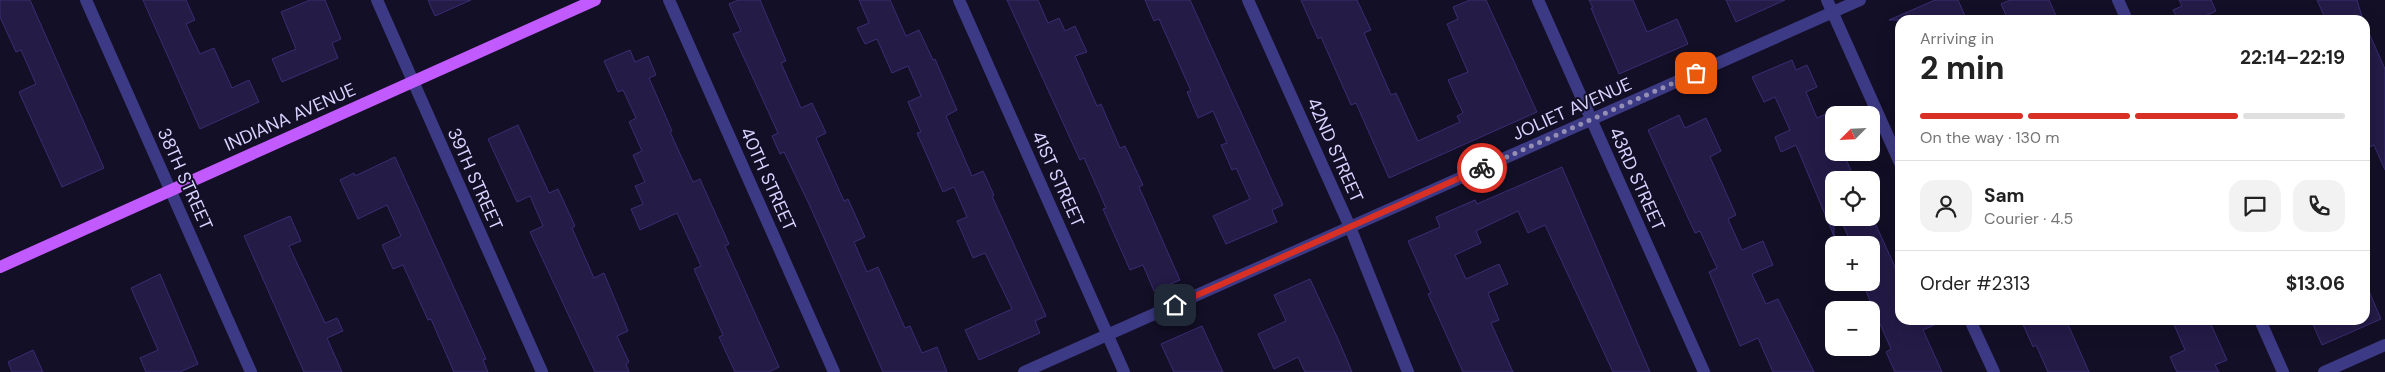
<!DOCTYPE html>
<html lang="en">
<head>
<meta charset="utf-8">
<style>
	body { margin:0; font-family:"DM Sans",sans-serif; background:#f2f2f2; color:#222; height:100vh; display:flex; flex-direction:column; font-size:19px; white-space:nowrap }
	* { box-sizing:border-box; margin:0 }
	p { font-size:16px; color:#767676 }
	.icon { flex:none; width:28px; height:28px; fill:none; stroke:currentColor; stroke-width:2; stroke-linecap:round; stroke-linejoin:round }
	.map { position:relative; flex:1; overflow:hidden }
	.sheet { position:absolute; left:1895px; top:15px; width:475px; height:310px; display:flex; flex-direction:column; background:#fff; border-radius:15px; box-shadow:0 5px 20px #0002 }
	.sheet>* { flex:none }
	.needle { width:32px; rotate:246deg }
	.fabs { position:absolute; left:1825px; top:106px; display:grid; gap:10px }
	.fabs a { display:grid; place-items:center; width:55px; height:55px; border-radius:10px; background:#fff; box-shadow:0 5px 20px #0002; font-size:25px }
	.pin { position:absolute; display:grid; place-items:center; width:42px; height:42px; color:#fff; margin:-21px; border-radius:10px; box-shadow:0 2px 8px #0006 }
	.courier { position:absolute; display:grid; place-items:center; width:50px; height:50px; margin:-25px; border:4px solid #d93025; border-radius:50%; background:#fff; color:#222; box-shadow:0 1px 6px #0007 }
	.summary em { font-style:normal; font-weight:700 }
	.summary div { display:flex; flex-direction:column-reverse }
	.summary { display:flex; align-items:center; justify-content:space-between; height:85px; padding:0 25px }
	h1 { font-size:32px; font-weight:700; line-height:38px }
	.bar { display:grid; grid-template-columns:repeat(4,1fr); gap:8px 5px; align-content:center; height:60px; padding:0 25px }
	.bar i { height:6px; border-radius:4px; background:#e0e0e0 }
	.bar .active { background:#d93025 }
	.bar p { grid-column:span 4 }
	.line { display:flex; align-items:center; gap:12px; padding:0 25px; border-top:1px solid #e0e0e0 }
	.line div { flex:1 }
	.round { display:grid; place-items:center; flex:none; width:52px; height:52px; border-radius:15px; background:#f2f2f2 }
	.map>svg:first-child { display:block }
</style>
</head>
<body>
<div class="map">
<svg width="2385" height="372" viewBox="0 0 2385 372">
	<rect width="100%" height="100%" fill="#130f26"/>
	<path fill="#241b47" stroke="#3b2d73" d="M0 0H30L104 168 62 187 19 92 36 84 21 50 16 52 0 17Z
		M143 0H186L195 20 186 24 200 54 214 48 232 88 249 80 259 102 200 129Z
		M310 0H325L341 39 332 43 338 58 282 82 272 59 296 49 281 12Z
		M428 0H471L435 16Z
		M738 0H760L786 61 781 63 801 108 812 103 826 133 816 138 844 201 848 199 865 237 854 242 867 272 878 267 905 328 910 326 922 353 937 347 947 372H883L809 204 784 152 780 154 772 136 778 133 733 34 741 31 729 4Z
		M859 0H890L906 36 919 30 933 60 935 59 957 110 946 116 972 176 983 171 994 195 992 196 1046 316 1035 321 1040 333 979 360 965 330 1012 309 985 253 973 258 957 221 967 217 954 187 943 192 917 133 921 132 908 102 921 96 908 66 892 73 877 39 865 44 857 28 869 23Z
		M1007 0H1038L1048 23 1059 18 1065 31 1075 26 1087 52 1075 56 1097 106 1101 104 1120 148 1125 146 1143 185 1139 187 1180 280 1154 291 1143 265 1130 270 1103 209 1106 208 1084 158 1080 160Z
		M1145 0H1190L1283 205 1272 210 1277 222 1226 244 1213 216 1250 199 1236 168 1232 170 1221 145 1227 143 1213 111 1198 118 1187 92 1191 91 1159 19 1154 21Z
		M1301 0H1357L1371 30 1364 33 1391 95 1396 93 1418 141 1460 122 1457 116 1463 113 1448 80 1468 72 1447 24 1458 19 1453 7 1470 0H1486L1537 112 1389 178 1356 103 1351 105 1321 37 1318 39Z
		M1589 0H1633L1647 32 1677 19 1688 44 1619 74 1591 8H1593Z
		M1726 0H1785L1736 22Z
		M1935 0H1958L1965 16 1955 20H1889Z
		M2010 0H2049L2058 20H2008L2001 4Z
		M2179 0H2211L2216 11 2196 20H2178L2173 10 2182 6Z
		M2317 0H2357L2363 20H2326Z
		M2365 24 2385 69V170L2374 145 2365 149Z
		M630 50 635 62 648 56 656 75 649 78 672 131 670 132 693 182 700 179 729 244 725 246 779 367 769 372H735L719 337 723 335 694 269 701 266 677 213 640 230 631 209 643 204 635 186 645 182 633 155 642 151 629 122 636 118 623 90 618 92 604 61Z
		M1792 60 1796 70 1807 65 1817 87 1806 92 1817 118 1826 114 1834 132V152H1843L1855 180H1834V236L1796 145 1781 152 1775 137 1790 130 1775 97 1764 102 1752 77Z
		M1679 115 1685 128 1706 118 1721 151 1710 157 1736 215 1728 219 1742 250 1763 241 1773 265 1752 274 1766 304 1778 299 1814 372H1773L1758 338 1740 346 1709 272 1717 268 1700 231 1695 233 1648 130Z
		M518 125 549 193 558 189 575 226 572 228 594 278 604 273 628 331 617 336 629 362 626 364 629 372H595L530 232 543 226 530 196 517 202 488 139Z
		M395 157 486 359 483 360 488 372H454L431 319 428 320 403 265 393 269 382 245 401 236 387 205 358 219 340 180 354 173 355 176Z
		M1562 167 1650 372H1613L1545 225 1528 233 1518 211 1476 231 1481 243 1455 255 1466 279 1499 264 1508 284 1488 293 1499 320 1491 323 1513 372H1463L1428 294 1431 293 1408 241 1440 227 1436 217 1475 200 1477 204Z
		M1871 214 1900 278V320H1945L1923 330 1942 372H1895L1886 352 1891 349 1862 282H1871V245H1852L1840 218H1871Z
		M290 216 301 241 289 246 303 276 325 323 337 318 343 331 327 338 342 372H304L244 236Z
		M160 274 198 364 180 372H146L140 358 158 350 131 288Z
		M1310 279 1338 339 1352 372H1305L1298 357 1274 369 1258 334 1286 321 1274 295Z
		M2365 282 2381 319 2322 345 2311 320H2365Z
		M2021 320H2066L2089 372H2048L2036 345 2033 347Z
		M2172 320H2209L2227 360 2215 365 2219 372H2177L2170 357 2185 350Z
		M1202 326 1223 372H1174L1161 344Z
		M33 350 43 372H12L8 362Z"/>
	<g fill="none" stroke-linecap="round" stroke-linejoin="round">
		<path stroke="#3d3a85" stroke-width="12" d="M86 0 251 372
			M377 0 542 372
			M669 0 834 372
			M959 0 1124 372
			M1248 0 1350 227 1408 372
			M1538 0 1704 372
			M1827 0 1900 163
			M2118 0 2127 20
			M1970 320 1994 372
			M2260 320 2283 372
			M1024 372 1860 0
			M2324 372 2385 345"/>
		<path stroke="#c25bff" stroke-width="12" d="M0 267 595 0"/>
	</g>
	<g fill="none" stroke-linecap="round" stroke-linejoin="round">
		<path stroke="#948fb3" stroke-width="5" stroke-dasharray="0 9" d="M1482 168 1696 73"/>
		<path stroke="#d93025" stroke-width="6" d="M1175 305 1482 168"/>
	</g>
	<g text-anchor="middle" stroke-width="4" stroke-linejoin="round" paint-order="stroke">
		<g font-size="18" fill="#d9d4ff" stroke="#130f26">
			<text transform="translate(1572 109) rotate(-24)" y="6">JOLIET AVENUE</text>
			<text transform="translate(290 117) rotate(-24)" y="6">INDIANA AVENUE</text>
			<text transform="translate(1335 150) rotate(66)" y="6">42ND STREET</text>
			<text transform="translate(185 179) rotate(66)" y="6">38TH STREET</text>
			<text transform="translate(475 179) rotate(66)" y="6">39TH STREET</text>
			<text transform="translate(768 179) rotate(66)" y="6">40TH STREET</text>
			<text transform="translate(1058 179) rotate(66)" y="6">41ST STREET</text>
			<text transform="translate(1637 179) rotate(66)" y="6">43RD STREET</text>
		</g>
	</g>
</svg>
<div class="fabs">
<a><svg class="needle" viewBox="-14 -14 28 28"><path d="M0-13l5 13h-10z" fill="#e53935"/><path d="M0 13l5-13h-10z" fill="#767676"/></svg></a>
<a><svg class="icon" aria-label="locate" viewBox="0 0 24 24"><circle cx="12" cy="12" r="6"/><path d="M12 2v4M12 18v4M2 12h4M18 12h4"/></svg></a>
<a>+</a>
<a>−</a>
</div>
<div class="pin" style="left:1696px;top:73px;background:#ea580c"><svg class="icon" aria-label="bag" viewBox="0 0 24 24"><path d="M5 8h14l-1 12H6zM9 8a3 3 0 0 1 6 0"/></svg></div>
<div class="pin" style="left:1175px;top:305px;background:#1f2937"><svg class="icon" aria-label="home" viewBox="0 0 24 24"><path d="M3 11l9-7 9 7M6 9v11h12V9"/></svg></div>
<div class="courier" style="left:1482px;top:168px"><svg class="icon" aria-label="bike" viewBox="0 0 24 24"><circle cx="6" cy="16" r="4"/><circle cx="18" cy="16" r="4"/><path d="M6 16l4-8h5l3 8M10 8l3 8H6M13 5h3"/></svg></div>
<section class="sheet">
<div class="summary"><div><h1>2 min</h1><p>Arriving in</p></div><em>22:14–22:19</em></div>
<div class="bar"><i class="active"></i><i class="active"></i><i class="active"></i><i></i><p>On the way · 130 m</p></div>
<div class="line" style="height:90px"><a class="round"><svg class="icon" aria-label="person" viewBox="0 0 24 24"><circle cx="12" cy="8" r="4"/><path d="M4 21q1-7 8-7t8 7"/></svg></a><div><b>Sam</b><p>Courier · 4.5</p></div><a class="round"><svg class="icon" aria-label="chat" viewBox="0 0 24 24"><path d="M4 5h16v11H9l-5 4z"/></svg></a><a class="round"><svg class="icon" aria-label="phone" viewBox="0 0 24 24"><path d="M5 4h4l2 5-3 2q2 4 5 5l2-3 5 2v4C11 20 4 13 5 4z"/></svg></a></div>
<div class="line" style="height:65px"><div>Order #2313</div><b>$13.06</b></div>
</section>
</div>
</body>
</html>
